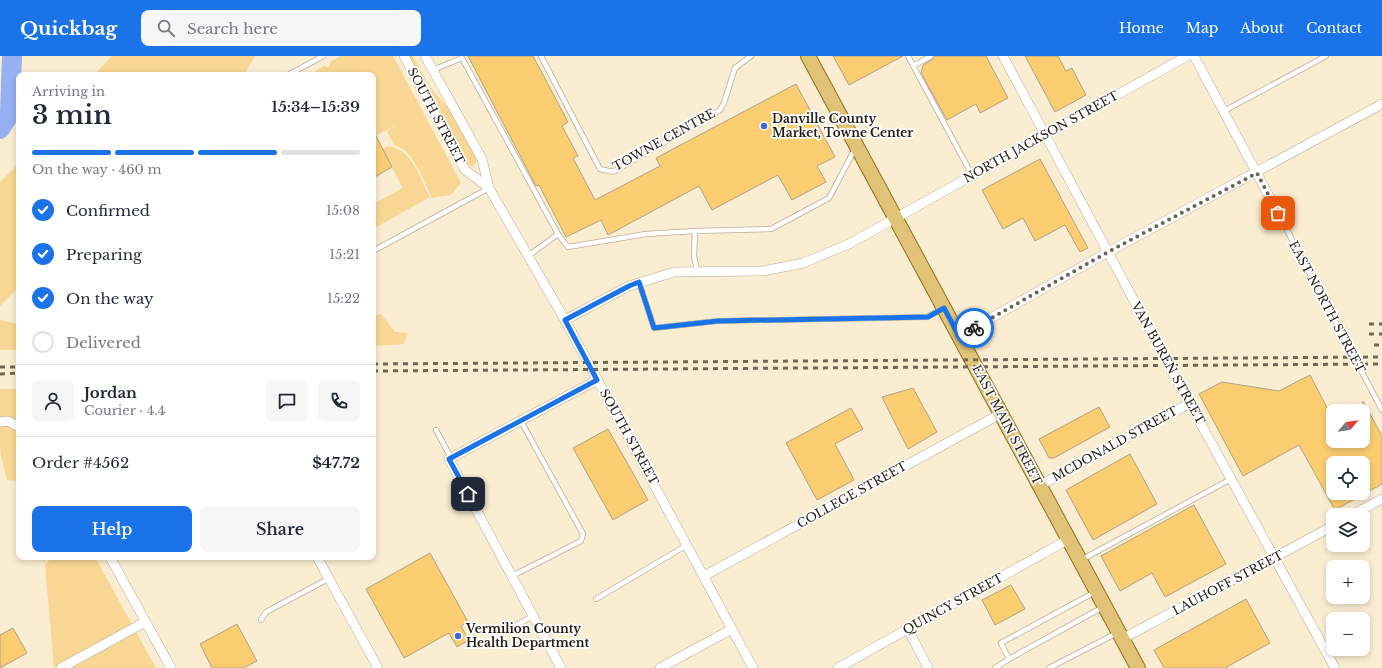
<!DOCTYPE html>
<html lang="en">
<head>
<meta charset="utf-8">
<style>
	body { margin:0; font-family:"Libre Baskerville",serif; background:#f6f6f7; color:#1f2937; height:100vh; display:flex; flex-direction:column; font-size:15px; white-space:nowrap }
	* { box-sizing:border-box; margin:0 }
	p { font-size:13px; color:#747a83 }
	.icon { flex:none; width:22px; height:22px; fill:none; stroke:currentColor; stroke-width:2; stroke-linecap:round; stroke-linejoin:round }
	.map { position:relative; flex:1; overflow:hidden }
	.panel { position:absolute; left:16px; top:16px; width:360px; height:488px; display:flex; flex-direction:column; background:#fff; border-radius:8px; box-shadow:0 2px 6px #0003 }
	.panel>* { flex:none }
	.needle { width:26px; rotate:62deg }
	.controls { position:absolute; left:1326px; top:348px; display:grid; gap:8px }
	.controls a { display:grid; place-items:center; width:44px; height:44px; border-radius:8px; background:#fff; box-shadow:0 2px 6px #0003; font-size:20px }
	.pin { position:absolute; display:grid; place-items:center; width:34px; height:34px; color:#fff; margin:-17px; border-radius:8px; box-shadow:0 2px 6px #0006 }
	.courier { position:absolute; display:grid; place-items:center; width:40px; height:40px; margin:-20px; border:3px solid #1a73e8; border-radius:50%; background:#fff; color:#222; box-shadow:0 1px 5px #0007 }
	.summary em { font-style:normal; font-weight:600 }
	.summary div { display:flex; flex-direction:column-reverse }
	.summary { display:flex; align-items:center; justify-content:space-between; height:68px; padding:0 16px }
	h1 { font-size:26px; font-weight:600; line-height:30px }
	.bar { display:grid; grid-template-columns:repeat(4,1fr); gap:6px 4px; align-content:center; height:48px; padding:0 16px }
	.bar i { height:5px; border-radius:3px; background:#e0e1e3 }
	.bar .on { background:#1a73e8 }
	.bar p { grid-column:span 4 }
	.line { display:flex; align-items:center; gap:10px; padding:0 16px; border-top:1px solid #e0e1e3 }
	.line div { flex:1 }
	.round { display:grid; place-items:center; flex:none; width:42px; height:42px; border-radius:8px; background:#f6f6f7 }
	ol { padding:0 16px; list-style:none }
	li { display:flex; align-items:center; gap:12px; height:44px }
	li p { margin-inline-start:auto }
	li .icon { padding:4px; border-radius:50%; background:#1a73e8; color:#fff; stroke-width:4 }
	li:last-child { color:#747a83 }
	li i { width:22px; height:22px; border:2px solid #e0e1e3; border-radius:50% }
	.primary-button { display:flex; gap:8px; margin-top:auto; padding:8px 16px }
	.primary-button a { flex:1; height:46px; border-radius:8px; background:#1a73e8; color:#fff; font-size:16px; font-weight:600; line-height:46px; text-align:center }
	.primary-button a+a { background:#f6f6f7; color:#1f2937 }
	header { display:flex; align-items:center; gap:24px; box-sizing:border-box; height:56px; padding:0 20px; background:#1a73e8; color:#fff }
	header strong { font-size:19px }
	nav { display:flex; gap:22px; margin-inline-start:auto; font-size:14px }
	.search { width:280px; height:36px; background:#f6f6f7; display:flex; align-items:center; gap:10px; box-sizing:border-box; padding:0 14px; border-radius:8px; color:#747a83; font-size:15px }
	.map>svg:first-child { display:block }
</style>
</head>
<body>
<header>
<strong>Quickbag</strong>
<div class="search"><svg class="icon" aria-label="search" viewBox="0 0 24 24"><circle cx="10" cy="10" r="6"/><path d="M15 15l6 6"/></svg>Search here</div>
<nav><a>Home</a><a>Map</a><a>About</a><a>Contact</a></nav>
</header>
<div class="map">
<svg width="1382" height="612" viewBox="0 0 1382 612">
	<rect width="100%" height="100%" fill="#fbedd1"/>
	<path fill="#f8d794" d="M112 0H255L244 19H94Z
		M341 0H393L461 127 451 139 432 142C423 125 414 94 394 89L387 75 398 68 375 80 373 75V19H314L313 17 323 10 329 11 331 5Z
		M408 0H413L430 31 449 53 477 104 473 111 468 109Z
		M388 90C413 93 419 122 430 141L373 173V148L403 132 382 94Z
		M19 107V231L0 250V126Z
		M381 258 395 276 408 277 404 288 373 290V260Z
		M0 264 19 268V294H0Z
		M0 333H19V425L7 424 0 394Z
		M52 501H95L156 612H54L45 509Z"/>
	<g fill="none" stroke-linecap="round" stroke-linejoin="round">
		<path stroke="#96b0f1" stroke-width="20" d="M0 73 10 57 12 0"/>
	</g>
	<path fill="#facd70" stroke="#afa288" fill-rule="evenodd" d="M468 0H533L568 66 562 70 578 100 573 102 595 144 660 110 656 102 796 28 835 101 817 110 826 126 792 144 778 119 712 154 699 130 608 179 601 164 566 181 539 129 536 130 526 111Z
		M833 0H903L849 29Z
		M935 0H986L1008 42 980 57 976 48 947 64 921 17 923 9 933 3Z
		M1025 0H1058L1066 15 1072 12 1086 39 1055 56Z
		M373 74 392 111 373 122Z
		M1040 103 1088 192 1080 196 1065 169 1035 185 1023 162 1003 173 982 134Z
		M1310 319 1333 363V385H1363V345L1382 380V428L1335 454 1299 389 1243 420 1199 338 1222 326 1279 335ZM1333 407H1363V437H1333Z
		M913 332 937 376 908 393 882 341Z
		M1099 351 1110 371 1054 402H1049L1039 383Z
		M851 352 863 373 835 388 854 424 817 444 786 387Z
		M608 373 648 444 613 464 573 392Z
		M1130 398 1157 448 1093 484 1066 434Z
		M1194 449 1226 508 1165 541 1152 517 1120 535 1101 500Z
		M430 497 468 566 461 570 469 584 457 591 449 577 404 602 366 533Z
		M1011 529 1025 553 995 569 982 544Z
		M1246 543 1270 587 1225 612H1164L1154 594Z
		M237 568 257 605 243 612H212L200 588Z
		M13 572 27 597 0 612V579Z"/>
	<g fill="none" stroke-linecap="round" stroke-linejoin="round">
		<g stroke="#bbad93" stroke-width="6">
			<path id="service" d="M541 0 600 113 613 116 720 54 724 47 735 12 751 0
				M908 0 972 119
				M913 10 931 0
				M433 14 462 2 558 178 568 191 646 178 695 175 694 200 697 214
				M288 19 323 0
				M1224 55 1326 0
				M1278 157 1382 354
				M695 175 771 173 829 142 855 93
				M373 195 489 132
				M528 200 558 178
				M639 226 654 272 718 265 927 261 942 253
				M436 374 451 402
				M1081 504 1231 423
				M512 520 581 485 583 478 521 365
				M1095 536 1001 587 1009 603 1103 551
				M596 543 687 489
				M261 564 266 556 328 523
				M497 580 533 560
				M995 612 1009 603
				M1049 612 1117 577"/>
		</g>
		<g stroke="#bbad93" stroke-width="10">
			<path id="minor" d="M404 0 465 114 489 132
				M425 0 482 103 489 132 565 264 753 612
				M1003 0 1169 310 1335 612
				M1194 0 1278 157
				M565 264 629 230 674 216 763 215 803 207 849 188 1187 0
				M959 280 1108 196 1382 48
				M0 366 8 365 19 371
				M1039 430 1190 347
				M1352 459 1382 443
				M110 501 171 612
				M317 501 378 612
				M704 520 1000 358
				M908 573 928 612
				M1122 583 1333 470
				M61 612 145 566
				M561 612 449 403 597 324
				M660 612 732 573
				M838 612 1069 483"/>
		</g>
		<g stroke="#906f19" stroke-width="16">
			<path id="primary" d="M808 0 1138 612"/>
		</g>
		<use href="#service" stroke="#fff" stroke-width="4.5"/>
		<use href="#minor" stroke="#fff" stroke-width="9"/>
		<use href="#primary" stroke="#e0c377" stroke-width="14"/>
		<path stroke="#706756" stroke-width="3" stroke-dasharray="5 5" stroke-linecap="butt" d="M1369 268H1382
			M1369 278H1382
			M1374 289H1382
			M373 308 1382 301
			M0 311H19
			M373 315 1382 308
			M0 318 19 317"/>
	</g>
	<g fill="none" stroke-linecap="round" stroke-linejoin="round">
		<path stroke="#6d6554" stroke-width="4" stroke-dasharray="0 7.2" d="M974 272 1108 196 1257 117 1278 157"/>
		<path stroke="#1a73e8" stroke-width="5" d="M468 438 449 403 597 324 565 264 629 230 639 226 654 272 718 265 928 261 944 252 959 280 974 272"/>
	</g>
	<g fill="#4366d8" stroke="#fff" stroke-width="1.5">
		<circle cx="764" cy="70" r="4"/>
		<circle cx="458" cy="580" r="4"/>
	</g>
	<g text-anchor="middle" stroke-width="3.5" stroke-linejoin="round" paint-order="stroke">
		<g font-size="12" fill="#211c11" stroke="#fff">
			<text transform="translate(436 60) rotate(62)" y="4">SOUTH STREET</text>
			<text transform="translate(1041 81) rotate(-29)" y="4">NORTH JACKSON STREET</text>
			<text transform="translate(664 84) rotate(-29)" y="4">TOWNE CENTRE</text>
			<text transform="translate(1327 251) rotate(62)" y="4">EAST NORTH STREET</text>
			<text transform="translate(1168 307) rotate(61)" y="4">VAN BUREN STREET</text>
			<text transform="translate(1007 369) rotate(62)" y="4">EAST MAIN STREET</text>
			<text transform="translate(629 381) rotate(61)" y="4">SOUTH STREET</text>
			<text transform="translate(1115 388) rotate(-29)" y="4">MCDONALD STREET</text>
			<text transform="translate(852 439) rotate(-29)" y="4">COLLEGE STREET</text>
			<text transform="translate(1228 527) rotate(-28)" y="4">LAUHOFF STREET</text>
			<text transform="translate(953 548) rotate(-29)" y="4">QUINCY STREET</text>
		</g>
		<g font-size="12" font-weight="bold" fill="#211c11" stroke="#fff" text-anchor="start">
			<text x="772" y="67">Danville County<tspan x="772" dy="14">Market, Towne Center</tspan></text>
			<text x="466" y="577">Vermilion County<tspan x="466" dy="14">Health Department</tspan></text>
		</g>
	</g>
</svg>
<div class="controls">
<a><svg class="needle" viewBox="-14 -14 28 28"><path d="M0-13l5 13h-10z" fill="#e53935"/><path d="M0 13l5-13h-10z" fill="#747a83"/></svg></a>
<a><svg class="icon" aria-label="locate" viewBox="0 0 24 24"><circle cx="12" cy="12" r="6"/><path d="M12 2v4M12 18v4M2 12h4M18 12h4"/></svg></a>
<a><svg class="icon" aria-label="layers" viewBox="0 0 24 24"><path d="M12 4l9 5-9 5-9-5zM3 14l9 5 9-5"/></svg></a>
<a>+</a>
<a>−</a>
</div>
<div class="pin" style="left:1278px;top:157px;background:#ea580c"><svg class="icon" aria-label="bag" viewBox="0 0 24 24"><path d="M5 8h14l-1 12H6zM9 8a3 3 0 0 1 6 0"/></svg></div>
<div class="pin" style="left:468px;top:438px;background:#1f2937"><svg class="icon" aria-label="home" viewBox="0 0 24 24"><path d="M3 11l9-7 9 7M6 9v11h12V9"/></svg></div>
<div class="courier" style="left:974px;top:272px"><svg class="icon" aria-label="bike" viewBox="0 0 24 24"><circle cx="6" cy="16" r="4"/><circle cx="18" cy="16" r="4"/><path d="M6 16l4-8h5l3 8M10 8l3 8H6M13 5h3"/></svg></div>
<section class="panel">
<div class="summary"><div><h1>3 min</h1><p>Arriving in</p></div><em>15:34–15:39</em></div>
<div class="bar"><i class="on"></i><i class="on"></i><i class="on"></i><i></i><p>On the way · 460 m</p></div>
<ol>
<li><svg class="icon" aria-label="check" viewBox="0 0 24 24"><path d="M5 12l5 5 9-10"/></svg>Confirmed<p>15:08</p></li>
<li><svg class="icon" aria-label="check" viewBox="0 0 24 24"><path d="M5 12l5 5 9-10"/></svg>Preparing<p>15:21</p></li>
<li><svg class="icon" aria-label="check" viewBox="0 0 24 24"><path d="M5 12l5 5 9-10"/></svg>On the way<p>15:22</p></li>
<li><i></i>Delivered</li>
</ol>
<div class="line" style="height:72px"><a class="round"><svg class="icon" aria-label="person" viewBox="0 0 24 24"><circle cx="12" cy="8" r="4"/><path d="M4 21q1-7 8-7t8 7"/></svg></a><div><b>Jordan</b><p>Courier · 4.4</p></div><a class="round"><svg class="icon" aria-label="chat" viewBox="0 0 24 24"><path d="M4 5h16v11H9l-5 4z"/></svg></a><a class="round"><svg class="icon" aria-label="phone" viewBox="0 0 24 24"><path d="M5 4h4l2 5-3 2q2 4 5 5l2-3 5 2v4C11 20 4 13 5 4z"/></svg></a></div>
<div class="line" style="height:52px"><div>Order #4562</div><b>$47.72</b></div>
<div class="primary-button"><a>Help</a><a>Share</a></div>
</section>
</div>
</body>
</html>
